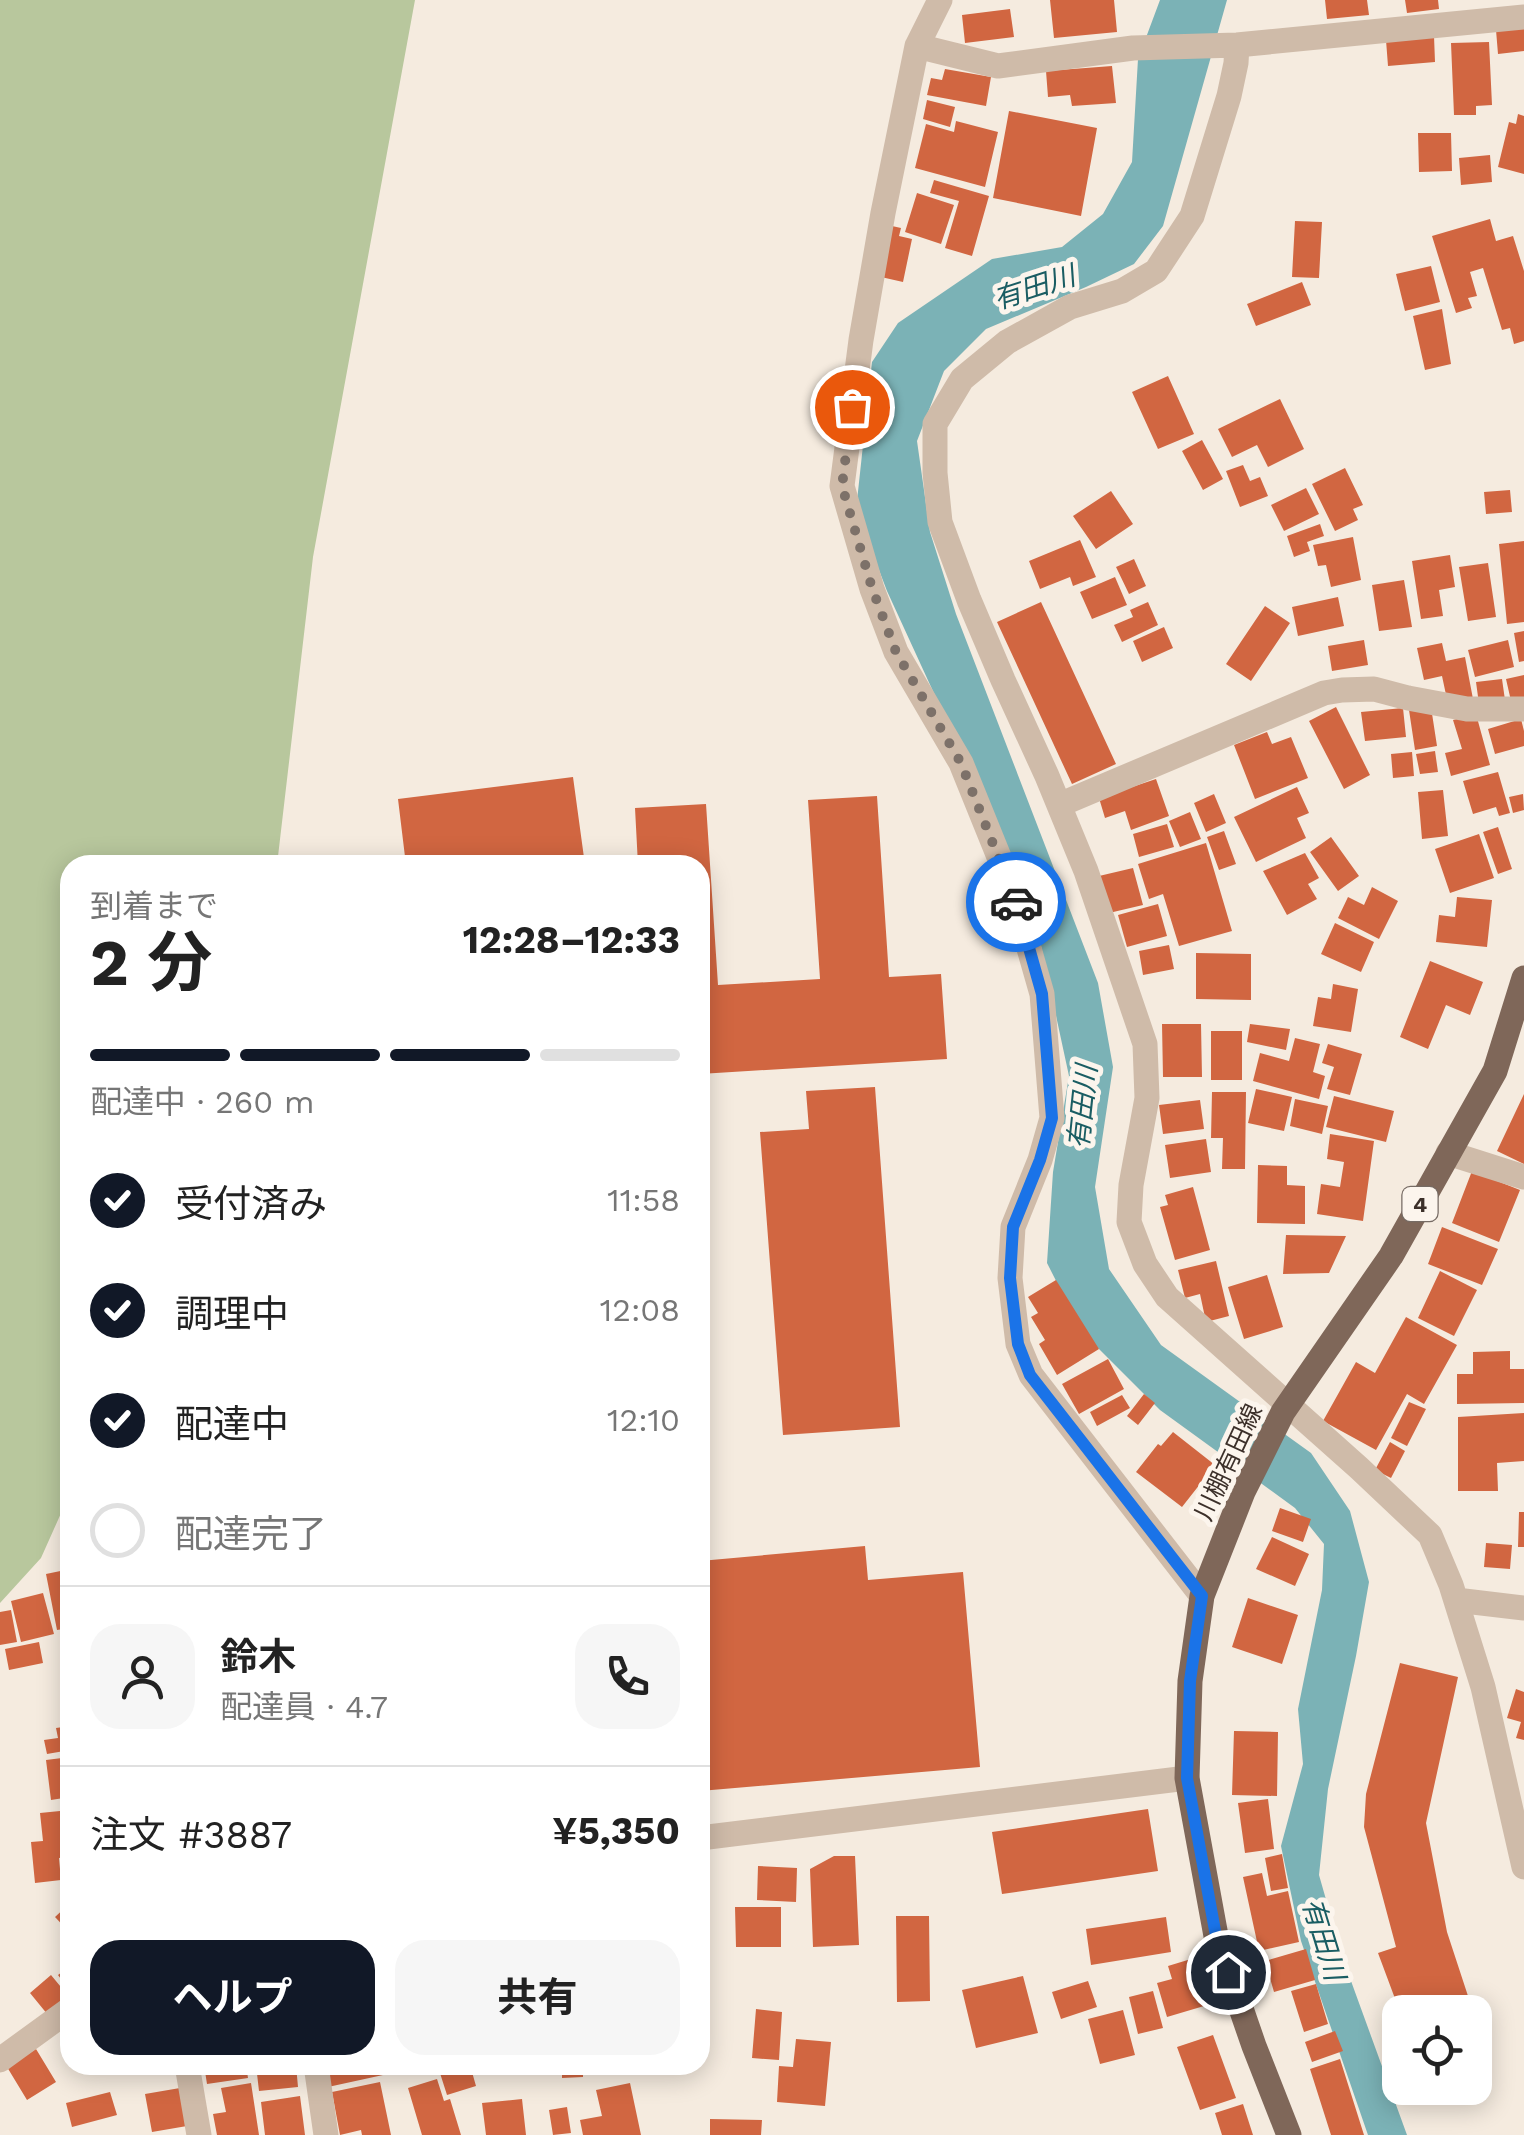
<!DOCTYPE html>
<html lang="ja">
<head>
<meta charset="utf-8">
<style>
	body { margin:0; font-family:"Work Sans","Noto Sans JP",sans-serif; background:#f6f6f6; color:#222; height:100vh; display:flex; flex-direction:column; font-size:38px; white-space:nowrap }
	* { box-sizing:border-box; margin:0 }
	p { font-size:32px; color:#767676 }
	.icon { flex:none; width:55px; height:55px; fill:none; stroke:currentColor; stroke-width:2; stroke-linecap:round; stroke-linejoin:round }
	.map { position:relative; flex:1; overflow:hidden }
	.side { position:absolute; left:60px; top:855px; width:650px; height:1220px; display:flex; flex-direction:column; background:#fff; border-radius:30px; box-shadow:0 5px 25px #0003 }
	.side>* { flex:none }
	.fabs { position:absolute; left:1382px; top:1995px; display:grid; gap:20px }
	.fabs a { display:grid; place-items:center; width:110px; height:110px; border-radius:20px; background:#fff; box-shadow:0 5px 25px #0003; font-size:50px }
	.pin { position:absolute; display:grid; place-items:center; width:85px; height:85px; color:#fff; margin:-42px; border:5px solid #fff; border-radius:50%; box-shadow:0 2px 10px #0007 }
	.courier { position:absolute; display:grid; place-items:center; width:100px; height:100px; margin:-50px; border:8px solid #1a73e8; border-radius:50%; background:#fff; color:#222; box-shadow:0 2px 12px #0007 }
	.overview em { font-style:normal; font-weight:700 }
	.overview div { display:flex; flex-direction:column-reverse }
	.overview { display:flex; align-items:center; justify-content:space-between; height:170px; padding:0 30px }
	h1 { font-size:65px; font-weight:700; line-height:75px }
	.bar { display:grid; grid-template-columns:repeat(4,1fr); gap:15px 10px; align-content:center; height:120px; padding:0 30px }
	.bar i { height:12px; border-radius:8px; background:#e0e0e0 }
	.bar .selected { background:#111827 }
	.bar p { grid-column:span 4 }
	.line { display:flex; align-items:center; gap:25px; padding:0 30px; border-top:2px solid #e0e0e0 }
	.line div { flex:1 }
	.round { display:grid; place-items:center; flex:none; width:105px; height:105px; border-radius:30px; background:#f6f6f6 }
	ol { padding:0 30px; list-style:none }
	li { display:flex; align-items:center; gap:30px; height:110px }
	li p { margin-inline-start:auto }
	li .icon { padding:10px; border-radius:50%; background:#111827; color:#fff; stroke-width:4 }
	li:last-child { color:#767676 }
	li i { width:55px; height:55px; border:5px solid #e0e0e0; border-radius:50% }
	.action { display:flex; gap:20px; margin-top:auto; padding:20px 30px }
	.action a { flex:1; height:115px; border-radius:30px; background:#111827; color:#fff; font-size:40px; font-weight:700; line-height:115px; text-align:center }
	.action a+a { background:#f6f6f6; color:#222 }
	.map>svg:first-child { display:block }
</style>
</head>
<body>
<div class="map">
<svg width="1524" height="2135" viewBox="0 0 1524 2135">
	<rect width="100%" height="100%" fill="#f5ebdf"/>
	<path fill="#b8c79d" d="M0 0H415L313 557 277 865H70V1501L62 1511 41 1558 0 1603Z"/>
	<path fill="#7bb2b6" d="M1160 0H1227L1163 226 1134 264 1086 287 986 329 944 371 917 441 930 532 956 614 1098 983 1113 1067 1095 1187 1109 1269 1161 1345 1311 1453 1350 1511 1369 1582 1356 1656 1328 1789 1319 1875 1343 1959 1407 2135H1368L1301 1941 1281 1846 1303 1764 1298 1709 1322 1590 1324 1544 1295 1508 1160 1410 1082 1332 1047 1263 1053 1172 1069 1076 1033 909 887 591 856 510 872 362 898 323 992 259 1062 247 1103 214 1132 162 1138 59Z"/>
	<path fill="#d16641" d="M1050 0H1114L1117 32 1054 38Z
		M1325 0H1367L1369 15 1327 19Z
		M1405 0H1438L1439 9 1407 13Z
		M1010 9 1014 37 965 43 962 15Z
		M1524 27V51L1498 54 1496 30Z
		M1434 36 1435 62 1388 66 1386 40Z
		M1489 42 1492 105 1476 106V115H1454L1451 43Z
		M1112 66 1116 103 1072 106 1070 95 1048 97 1046 71Z
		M945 69 991 77 986 106 927 95 931 78 942 80Z
		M927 100 955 107 950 127 923 119Z
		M1009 111 1097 128 1081 216 993 198Z
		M1518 114 1524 116V174L1498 167 1509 122 1516 124Z
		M956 121 998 132 985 187 915 168 926 124 954 132Z
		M1418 133H1451L1452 171 1419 172Z
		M1490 155 1492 182 1461 185 1459 158Z
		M934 180 989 196 972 256 945 248 959 201 930 193Z
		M917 193 954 205 941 244 905 232Z
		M1490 219 1496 241 1513 236 1524 271V341L1514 344 1510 328 1502 330 1483 268 1470 272 1477 296 1468 298 1472 308 1456 313 1432 236Z
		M1295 221 1322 222 1319 278 1292 277Z
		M892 226 901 228 899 236 912 239 903 282 881 277Z
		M1431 266 1440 302 1405 311 1396 274Z
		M1302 282 1311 305 1256 326 1247 304Z
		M1442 309 1451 364 1425 370 1413 316Z
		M1168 376 1194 434 1158 449 1132 392Z
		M1280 399 1304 449 1268 467 1257 445 1232 457 1218 429Z
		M1202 440 1223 479 1203 490 1182 451Z
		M1243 465 1250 481 1260 477 1268 496 1240 507 1226 471Z
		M1345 468 1363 505 1353 509 1358 520 1335 531 1312 484Z
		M1306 488 1319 514 1284 531 1271 505Z
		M1510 490 1512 512 1486 514 1484 492Z
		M1111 491 1133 524 1096 549 1073 516Z
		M1320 524 1324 536 1307 542 1310 551 1294 557 1287 536Z
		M1353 537 1361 580 1331 587 1326 565 1318 566 1313 545Z
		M1080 540 1096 577 1073 586 1070 577 1040 589 1029 561Z
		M1524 541V622L1507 624 1499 544Z
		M1450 555 1455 587 1439 590 1443 616 1421 619 1412 561Z
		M1134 559 1146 586 1129 594 1116 567Z
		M1488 563 1496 617 1468 621 1459 567Z
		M1115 577 1127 605 1092 619 1080 592Z
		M1404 580 1412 627 1379 631 1372 585Z
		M1338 597 1344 626 1298 636 1292 607Z
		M1041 602 1116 764 1072 784 997 622Z
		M1148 602 1158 625 1122 642 1114 625 1133 617 1130 610Z
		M1265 606 1290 623 1251 681 1226 664Z
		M1164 627 1173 648 1142 662 1133 641Z
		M1524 631V661L1519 662 1514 633Z
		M1364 640 1368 665 1332 671 1328 646Z
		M1508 640 1514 667 1475 677 1468 650Z
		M1442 643 1446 661 1465 657 1473 699 1448 704 1442 676 1424 680 1417 648Z
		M1524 675V698L1511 701 1506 679Z
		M1502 679 1505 700 1479 704 1476 682Z
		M1336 707 1370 775 1344 789 1309 721Z
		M1431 707 1437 746 1415 750 1409 710Z
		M1403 708 1406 737 1365 741 1361 712Z
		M1476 714 1490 765 1451 776 1445 753 1462 749 1453 720Z
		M1521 719 1524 731V746L1495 754 1488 729Z
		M1267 732 1272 744 1291 737 1308 778 1255 799 1234 745Z
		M1435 751 1438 772 1420 774 1416 754Z
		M1412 752 1414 776 1393 778 1391 754Z
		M1498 772 1510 813 1499 816 1496 807 1473 814 1463 781Z
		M573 777 585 865H406L398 799Z
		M1156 779 1169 816 1131 830 1125 811 1105 818 1099 798Z
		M1297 787 1309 813 1297 818 1306 838 1256 862 1234 817Z
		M1443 790 1448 836 1422 839 1418 792Z
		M1214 794 1226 823 1206 832 1194 803Z
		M1523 794 1524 810 1513 813 1509 797Z
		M877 796 889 977 941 974 947 1059 700 1074V865H638L635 808 706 804 718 985 820 979 808 800Z
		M1190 812 1201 839 1180 847 1169 821Z
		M1167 824 1174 847 1139 857 1133 834Z
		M1498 827 1512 869 1498 874 1483 832Z
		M1224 831 1236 864 1219 870 1207 837Z
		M1479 834 1494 878 1450 893 1435 849Z
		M1331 837 1359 876 1338 891 1310 852Z
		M1206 843 1232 931 1179 946 1163 894 1149 899 1138 864Z
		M1305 853 1319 878 1308 884 1317 899 1287 915 1263 871Z
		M1133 868 1143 905 1109 913 1099 876Z
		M1372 887 1398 901 1379 939 1338 918 1348 897 1364 905Z
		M1457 897 1492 900 1487 947 1436 942 1439 915 1455 917Z
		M1158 904 1167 936 1127 947 1118 915Z
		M1335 923 1374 942 1361 972 1321 954Z
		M1169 945 1174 969 1143 975 1139 951Z
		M1196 953 1251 954V1000L1196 999Z
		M1430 961 1483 982 1470 1015 1446 1005 1428 1049 1400 1037Z
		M1333 984 1358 989 1351 1032 1313 1026 1318 997 1331 999Z
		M1162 1024H1201L1202 1077H1163Z
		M1250 1024 1290 1029 1286 1050 1247 1042Z
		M1211 1031H1242V1080H1211Z
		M1295 1038 1320 1044 1313 1072 1325 1076 1319 1099 1253 1081 1260 1053 1289 1061Z
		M1328 1044 1362 1054 1350 1095 1327 1089 1334 1067 1322 1063Z
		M875 1087 900 1427 783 1435 760 1132 809 1129 806 1091Z
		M1256 1089 1292 1097 1284 1131 1248 1123Z
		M1212 1092H1246L1245 1169H1222L1223 1138H1211Z
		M1524 1094V1164L1497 1151Z
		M1334 1096 1394 1111 1386 1142 1326 1127Z
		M1295 1099 1328 1106 1322 1134 1290 1126Z
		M1200 1100 1204 1129 1163 1134 1159 1105Z
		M1330 1134 1374 1141 1363 1221 1317 1214 1321 1184 1340 1187 1344 1162 1327 1159Z
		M1206 1139 1211 1172 1170 1178 1165 1145Z
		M1258 1165 1287 1166V1185L1305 1186V1224L1257 1223Z
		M1472 1171 1520 1190 1499 1242 1452 1223Z
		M1193 1187 1210 1250 1175 1260 1160 1207 1168 1205 1165 1195Z
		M1442 1227 1498 1249 1482 1285 1428 1264Z
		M1286 1235 1346 1236 1329 1273 1283 1274Z
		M1216 1261 1229 1316 1206 1322 1200 1294 1185 1298 1178 1270Z
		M1440 1271 1477 1290 1454 1336 1418 1318Z
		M1267 1275 1283 1327 1244 1339 1228 1287Z
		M1056 1280 1099 1349 1057 1375 1039 1344 1045 1340 1031 1317 1038 1313 1028 1297Z
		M1406 1317 1457 1345 1424 1404 1407 1394 1376 1450 1323 1421 1356 1362 1375 1373Z
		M1510 1351V1369H1524V1403L1457 1404V1374H1473V1352Z
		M1108 1359 1124 1389 1079 1414 1062 1384Z
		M1144 1394 1155 1403 1138 1425 1127 1416Z
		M1122 1395 1130 1408 1097 1426 1090 1412Z
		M1409 1402 1426 1409 1407 1446 1391 1438Z
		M1524 1413V1461L1497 1463 1498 1491H1458V1417Z
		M1173 1432 1215 1465 1182 1507 1136 1472 1158 1444 1161 1446Z
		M1390 1442 1405 1451 1391 1478 1375 1470Z
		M1280 1508 1311 1519 1303 1542 1272 1531Z
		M1519 1512H1524V1547H1518Z
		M1272 1537 1309 1554 1295 1586 1256 1569Z
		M1486 1543 1512 1545 1510 1569 1484 1567Z
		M865 1546 868 1580 963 1572 980 1767 700 1791V1561Z
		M70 1569V1628L57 1630 46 1574Z
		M43 1593 54 1634 21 1642 11 1601Z
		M1248 1598 1298 1615 1282 1664 1232 1647Z
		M11 1610 17 1642 0 1645V1612Z
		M39 1642 43 1663 9 1670 5 1649Z
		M1400 1663 1458 1677 1426 1823 1447 1932 1468 1996 1410 2012H1400L1378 1953 1396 1947 1364 1827 1366 1794Z
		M1516 1689 1524 1692V1740L1516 1738 1521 1722 1507 1718Z
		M70 1726V1750L47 1754 44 1740 58 1738 56 1728Z
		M1234 1731 1278 1732 1277 1796 1232 1795Z
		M70 1757V1797L51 1800 46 1760Z
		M1268 1799 1274 1849 1245 1853 1238 1803Z
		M1148 1809 1158 1871 1002 1894 992 1832Z
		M70 1810V1857L59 1858 61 1880 35 1883 31 1842 43 1841 40 1813Z
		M1282 1854 1288 1888 1271 1891 1265 1858Z
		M834 1856H855L859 1945 813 1947 810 1869Z
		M758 1866 797 1868 796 1902 757 1900Z
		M1262 1873 1267 1896 1288 1891 1299 1942 1259 1951 1243 1877Z
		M70 1903V1933L55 1917Z
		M735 1907H781V1947H736Z
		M896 1916H929L930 2001 897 2002Z
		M1166 1917 1171 1952 1091 1965 1086 1929Z
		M1306 1949 1315 1980 1274 1992 1265 1961Z
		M1191 1959 1204 2006 1167 2017 1157 1983 1172 1979 1168 1966Z
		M70 1966V1991L58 1975Z
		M51 1975 70 1998 48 2015 30 1993Z
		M1023 1976 1038 2033 976 2048 962 1990Z
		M1088 1981 1097 2007 1061 2019 1052 1992Z
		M1316 1984 1328 2024 1304 2032 1291 1991Z
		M1153 1991 1163 2028 1138 2034 1129 1997Z
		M756 2009 782 2012 779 2060 752 2058Z
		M1123 2010 1135 2055 1100 2064 1088 2019Z
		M1335 2031 1343 2051 1312 2062 1305 2042Z
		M1213 2035 1236 2098 1200 2110 1177 2047Z
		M796 2039 831 2042 825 2106 777 2102 779 2066 793 2067Z
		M36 2049 56 2082 27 2100 7 2067Z
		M1340 2059 1364 2135H1331L1310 2069Z
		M204 2065H246L248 2078 207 2084Z
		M256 2065H296L298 2087 259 2091Z
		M346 2065H381L383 2075 328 2087 325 2071Z
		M455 2065H470L476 2086 447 2095 439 2070Z
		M562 2065H583V2077L562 2078Z
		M437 2079 444 2101 450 2099 461 2135H422L408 2088Z
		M380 2082 391 2135H362L361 2130 340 2135 332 2092Z
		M251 2083 259 2135H217L213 2114 226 2112 221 2088Z
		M630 2083 641 2135H583L580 2120 602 2116 596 2090Z
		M180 2088 187 2126 152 2132 145 2094Z
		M110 2092 117 2115 72 2127 66 2103Z
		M300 2096 305 2135H265L261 2102Z
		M522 2099 526 2135H486L482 2103Z
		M1243 2104 1253 2135H1222L1215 2113Z
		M567 2107 571 2133 553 2135 549 2110Z
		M710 2119 762 2120 761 2135H710Z"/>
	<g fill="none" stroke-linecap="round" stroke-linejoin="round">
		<path stroke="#cfbba9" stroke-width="25" d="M940 0 917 46 883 213 861 340 842 486 872 589 896 652 961 763 1012 889 1042 994 1052 1118 1040 1160 1013 1227 1010 1278 1018 1344 1031 1375 1202 1596
			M1237 45 1236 63 1229 96 1192 216 1156 271 1122 291 1070 307 1007 342 962 379 935 424V473L940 522 969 600 1003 680 1047 776 1086 871 1145 1044 1147 1098 1131 1185 1129 1222 1145 1264 1167 1297 1359 1468 1430 1535 1451 1585 1483 1687 1524 1867
			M917 46 998 66 1133 48 1237 45 1524 17
			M1059 805 1324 693 1342 690 1374 689 1408 698 1467 709H1524
			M1448 1153 1524 1177
			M1456 1600 1524 1608
			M700 1838 1187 1778
			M0 2060 70 2009
			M187 2065 199 2135
			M316 2065 326 2135"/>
		<path stroke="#7f6759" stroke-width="25" d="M1289 2135 1254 2046 1216 1936 1187 1778 1190 1681 1202 1596 1243 1492 1283 1412 1391 1256 1495 1071 1524 978"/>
	</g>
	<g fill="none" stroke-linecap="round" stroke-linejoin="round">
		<path stroke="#7d7169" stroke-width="10" stroke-dasharray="0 18" d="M852 407 842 486 872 588 896 652 961 763 1016 902"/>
		<path stroke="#1a73e8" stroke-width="12" d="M1016 902 1042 994 1052 1118 1040 1160 1013 1227 1010 1278 1018 1344 1030 1375 1202 1596 1190 1681 1187 1778 1216 1936 1228 1972"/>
	</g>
	<g text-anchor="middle" stroke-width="10" stroke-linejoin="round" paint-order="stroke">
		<rect fill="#fcf5ed" stroke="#766b64" stroke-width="2.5" x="1402.5" y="1187" width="35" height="34" rx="8"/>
		<g font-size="22" font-weight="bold" fill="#3c302a">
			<text x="1420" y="1212">4</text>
		</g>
		<g font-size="25" fill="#3c302a" stroke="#fcf5ed">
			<text transform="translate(1228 1462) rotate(-65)" y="9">川棚有田線</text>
		</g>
		<g font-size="28" font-style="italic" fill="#1a5d63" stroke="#fcf5ed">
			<text transform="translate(1034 287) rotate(-18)" y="10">有田川</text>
			<text transform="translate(1082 1107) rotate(-84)" y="10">有田川</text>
			<text transform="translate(1324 1939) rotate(73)" y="10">有田川</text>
		</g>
	</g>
</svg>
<div class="fabs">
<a><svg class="icon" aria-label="locate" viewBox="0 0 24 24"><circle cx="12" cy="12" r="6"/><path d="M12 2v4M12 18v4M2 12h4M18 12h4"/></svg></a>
</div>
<div class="pin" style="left:852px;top:407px;background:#ea580c"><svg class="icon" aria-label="bag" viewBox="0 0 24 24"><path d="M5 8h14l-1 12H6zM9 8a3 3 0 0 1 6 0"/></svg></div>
<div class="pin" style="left:1228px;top:1972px;background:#1f2937"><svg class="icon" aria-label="home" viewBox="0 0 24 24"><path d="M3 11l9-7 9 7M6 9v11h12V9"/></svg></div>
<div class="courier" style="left:1016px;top:902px"><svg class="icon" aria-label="car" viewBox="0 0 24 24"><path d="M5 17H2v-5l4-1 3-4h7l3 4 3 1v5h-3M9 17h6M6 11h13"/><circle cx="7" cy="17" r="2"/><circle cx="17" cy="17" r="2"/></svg></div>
<section class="side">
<div class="overview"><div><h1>2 分</h1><p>到着まで</p></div><em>12:28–12:33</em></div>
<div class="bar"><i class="selected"></i><i class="selected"></i><i class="selected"></i><i></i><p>配達中 · 260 m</p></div>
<ol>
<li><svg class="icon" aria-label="check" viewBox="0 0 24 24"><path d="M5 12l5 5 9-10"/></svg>受付済み<p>11:58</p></li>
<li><svg class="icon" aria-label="check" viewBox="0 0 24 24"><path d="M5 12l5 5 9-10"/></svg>調理中<p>12:08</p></li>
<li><svg class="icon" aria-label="check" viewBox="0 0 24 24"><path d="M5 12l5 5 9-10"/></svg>配達中<p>12:10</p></li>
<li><i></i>配達完了</li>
</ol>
<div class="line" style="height:180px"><a class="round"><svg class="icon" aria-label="person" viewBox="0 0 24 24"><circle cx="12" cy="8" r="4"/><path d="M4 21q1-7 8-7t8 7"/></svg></a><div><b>鈴木</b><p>配達員 · 4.7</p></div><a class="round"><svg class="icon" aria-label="phone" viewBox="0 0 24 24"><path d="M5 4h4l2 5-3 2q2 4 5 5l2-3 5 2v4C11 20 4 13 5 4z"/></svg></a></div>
<div class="line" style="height:130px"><div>注文 #3887</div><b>¥5,350</b></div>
<div class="action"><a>ヘルプ</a><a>共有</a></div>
</section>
</div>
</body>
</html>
